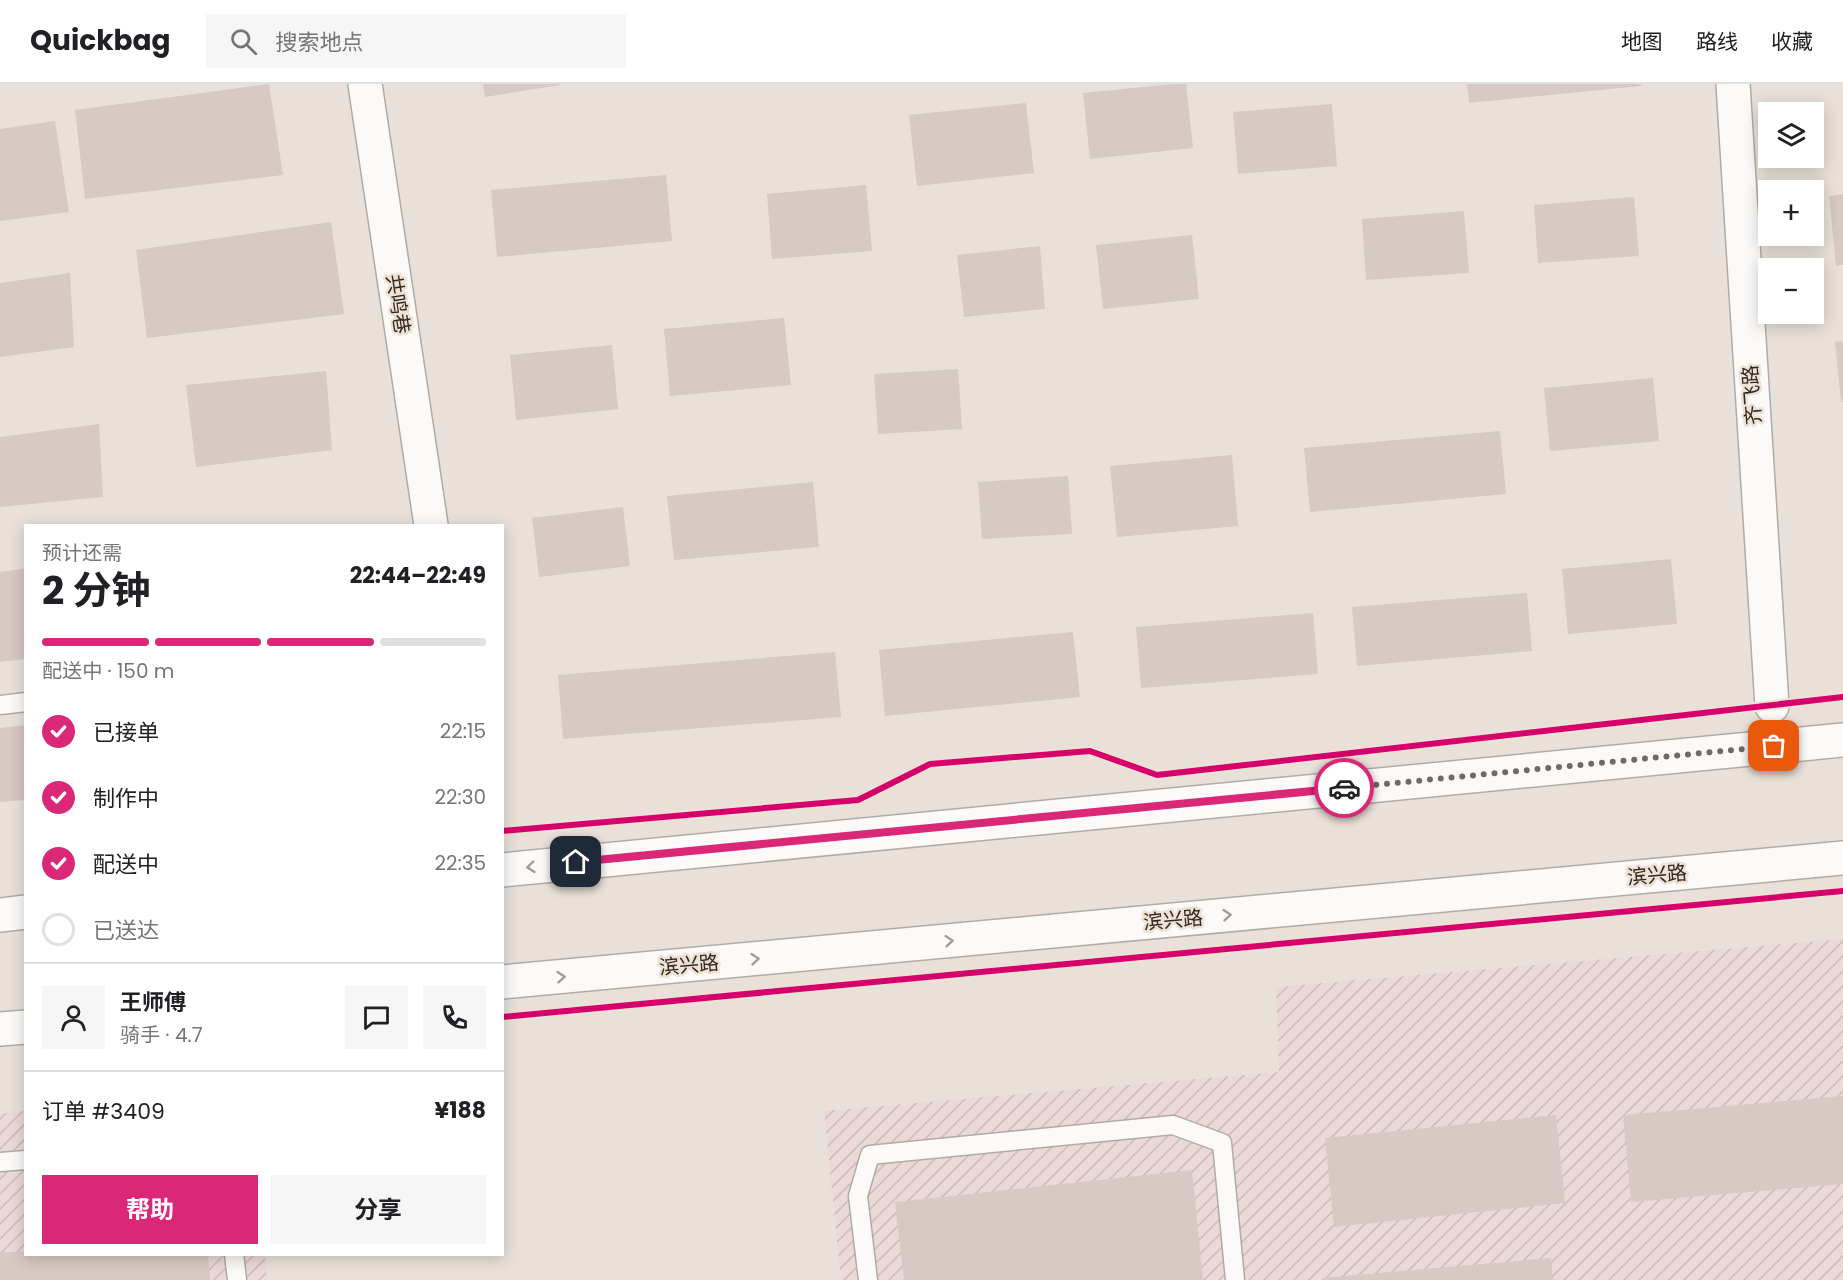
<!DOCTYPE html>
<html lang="zh">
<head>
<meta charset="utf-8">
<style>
	body { margin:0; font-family:Poppins,"Noto Sans SC",sans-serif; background:#f6f6f6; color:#202124; height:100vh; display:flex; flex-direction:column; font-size:22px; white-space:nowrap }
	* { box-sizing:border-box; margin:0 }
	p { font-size:20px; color:#757577 }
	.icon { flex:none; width:33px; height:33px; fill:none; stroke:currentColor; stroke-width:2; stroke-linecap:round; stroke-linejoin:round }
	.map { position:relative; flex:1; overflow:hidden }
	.details { position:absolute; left:24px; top:440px; width:480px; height:732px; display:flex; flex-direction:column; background:#fff; border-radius:0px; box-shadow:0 3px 15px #0003 }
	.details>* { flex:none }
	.controls { position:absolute; left:1758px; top:18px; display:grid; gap:12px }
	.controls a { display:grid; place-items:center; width:66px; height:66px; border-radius:0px; background:#fff; box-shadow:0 3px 15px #0003; font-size:30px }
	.pin { position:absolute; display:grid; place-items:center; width:51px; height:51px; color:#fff; margin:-26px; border-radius:12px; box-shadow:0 3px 9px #0006 }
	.courier { position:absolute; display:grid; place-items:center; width:60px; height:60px; margin:-30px; border:4px solid #db2777; border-radius:50%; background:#fff; color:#222; box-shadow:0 2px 8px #0007 }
	.summary em { font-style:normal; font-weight:700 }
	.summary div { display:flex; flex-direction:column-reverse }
	.summary { display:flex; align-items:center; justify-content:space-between; height:102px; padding:0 18px }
	h1 { font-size:39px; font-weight:700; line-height:45px }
	.bar { display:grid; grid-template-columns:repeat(4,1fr); gap:9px 6px; align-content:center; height:72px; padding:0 18px }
	.bar i { height:8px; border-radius:4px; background:#e0e0e0 }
	.bar .current { background:#db2777 }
	.bar p { grid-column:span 4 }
	.line { display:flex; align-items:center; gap:15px; padding:0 18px; border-top:2px solid #e0e0e0 }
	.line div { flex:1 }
	.round { display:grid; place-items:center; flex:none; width:63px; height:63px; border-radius:0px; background:#f6f6f6 }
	ol { padding:0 18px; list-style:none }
	li { display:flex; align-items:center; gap:18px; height:66px }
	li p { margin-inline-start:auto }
	li .icon { padding:6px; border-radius:50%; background:#db2777; color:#fff; stroke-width:4 }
	li:last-child { color:#757577 }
	li i { width:33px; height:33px; border:3px solid #e0e0e0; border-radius:50% }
	.cta { display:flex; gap:12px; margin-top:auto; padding:12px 18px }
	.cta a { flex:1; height:69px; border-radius:0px; background:#db2777; color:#fff; font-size:24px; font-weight:700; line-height:69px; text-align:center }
	.cta a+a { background:#f6f6f6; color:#202124 }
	header { display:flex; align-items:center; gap:36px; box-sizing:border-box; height:84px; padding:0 30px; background:#fff; border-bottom:2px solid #e0e0e0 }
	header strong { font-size:28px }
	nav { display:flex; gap:33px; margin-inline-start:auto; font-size:21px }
	.search { width:420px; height:54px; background:#f6f6f6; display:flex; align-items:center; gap:15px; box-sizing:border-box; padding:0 21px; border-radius:0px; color:#757577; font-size:22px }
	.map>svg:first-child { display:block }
</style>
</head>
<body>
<header>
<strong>Quickbag</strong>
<div class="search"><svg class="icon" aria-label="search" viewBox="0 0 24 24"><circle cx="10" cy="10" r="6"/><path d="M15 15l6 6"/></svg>搜索地点</div>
<nav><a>地图</a><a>路线</a><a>收藏</a></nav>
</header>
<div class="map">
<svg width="1843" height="1196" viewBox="0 0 1843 1196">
	<defs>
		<pattern id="industrial-furrows" width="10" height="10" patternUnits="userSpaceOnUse" patternTransform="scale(1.5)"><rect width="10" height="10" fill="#ebd9d8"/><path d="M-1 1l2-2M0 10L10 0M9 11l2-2" fill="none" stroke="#cabab9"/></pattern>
	</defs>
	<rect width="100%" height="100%" fill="#e9e1d9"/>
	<path fill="url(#industrial-furrows)" d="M1843 855V1196H841L824 1027 1279 988 1276 903Z
		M25 1027 26 1170H265L267 1196H0V1030Z"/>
	<path fill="#d7c9c3" d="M269 0 283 91 85 115 75 26Z
		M483 0H560V1L485 13Z
		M1173 0H1186L1193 64 1090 75 1083 9Z
		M1467 0H1641V2L1469 19Z
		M1026 19 1034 89 917 102 909 31Z
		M1332 20 1337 82 1238 90 1233 28Z
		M55 37 69 128 0 137V45Z
		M666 91 672 157 497 173 491 106Z
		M866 101 872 167 772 175 767 110Z
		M1843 110V181L1836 182 1829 112Z
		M1634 113 1639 172 1538 179 1534 121Z
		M1464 127 1469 189 1366 196 1362 135Z
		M331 138 344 230 147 254 136 166Z
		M1192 151 1199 215 1103 225 1096 161Z
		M1040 162 1045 225 964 233 957 171Z
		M70 189 74 263 0 273V199Z
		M784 234 791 301 670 312 664 245Z
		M1843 257V318H1841L1835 258Z
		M612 261 618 325 516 336 510 271Z
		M958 285 962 345 878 350 874 290Z
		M326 287 332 366 196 383 186 301Z
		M1653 294 1659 357 1550 367 1544 304Z
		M99 340 103 413 0 423V353Z
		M1500 347 1506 410 1310 428 1304 364Z
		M1232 371 1238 442 1117 453 1110 382Z
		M1068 392 1072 450 982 455 978 398Z
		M813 398 819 463 674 476 667 412Z
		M623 423 630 482 539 493 532 434Z
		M1671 475 1677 540 1568 550 1562 485Z
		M26 484V575L0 578V488Z
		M1527 509 1532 567 1357 582 1352 523Z
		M1313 529 1318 590 1141 604 1136 543Z
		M1073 548 1080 613 885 632 879 566Z
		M835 568 841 633 563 655 558 591Z
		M26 641V716L0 718V644Z
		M1843 1012V1100L1631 1118 1623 1031Z
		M1556 1031 1565 1119 1334 1143 1325 1054Z
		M1192 1086 1203 1196H904L895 1118Z
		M26 1167V1170H208L210 1196H0V1169Z
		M1551 1174 1553 1196H1322V1194Z"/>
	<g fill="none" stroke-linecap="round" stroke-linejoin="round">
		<g stroke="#b1aba5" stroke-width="21">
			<path id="service" d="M0 621 26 618
				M0 1078 26 1076
				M234 1170 237 1196
				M868 1196 858 1112 870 1071 1173 1041 1222 1059 1235 1196"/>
		</g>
		<g stroke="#b1aba5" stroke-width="36">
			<path id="minor" d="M365 0 431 441
				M1733 0 1772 622"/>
		</g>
		<g stroke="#b1aba5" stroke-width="36">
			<path id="primary" d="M502 786 1843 656
				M0 831 26 828
				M502 898 1843 774
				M0 945 26 943"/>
		</g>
		<use href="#service" stroke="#fcfaf9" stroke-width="18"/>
		<use href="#minor" stroke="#fcfaf9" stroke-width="33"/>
		<use href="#primary" stroke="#fcfaf9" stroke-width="33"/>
		<g stroke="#efe1d3" stroke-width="10">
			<path id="cycleway" d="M502 747 858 716 930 680 1090 667 1157 691 1843 613
				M502 933 1843 807"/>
		</g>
		<use href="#cycleway" stroke="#d6006c" stroke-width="6"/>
	</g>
	<defs><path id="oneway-chevron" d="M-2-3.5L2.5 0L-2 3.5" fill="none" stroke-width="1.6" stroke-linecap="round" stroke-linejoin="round" transform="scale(1.5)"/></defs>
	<g stroke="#a09c9a">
		<use href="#oneway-chevron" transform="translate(531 783) rotate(174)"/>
		<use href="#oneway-chevron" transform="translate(1227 831) rotate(-5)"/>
		<use href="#oneway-chevron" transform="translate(949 857) rotate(-5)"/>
		<use href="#oneway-chevron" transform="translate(755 875) rotate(-5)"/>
		<use href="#oneway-chevron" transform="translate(561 893) rotate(-5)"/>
	</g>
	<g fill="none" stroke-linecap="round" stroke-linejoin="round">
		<path stroke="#706a64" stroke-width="6" stroke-dasharray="0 10.8" d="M1344 704 1774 662"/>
		<path stroke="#db2777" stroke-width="8" d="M576 778 1344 704"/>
	</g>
	<g text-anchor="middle" stroke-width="5" stroke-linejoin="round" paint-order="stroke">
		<g font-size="20" fill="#2f2a25" stroke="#efe1d3">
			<text transform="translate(398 220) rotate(81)" y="7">共鸣巷</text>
			<text transform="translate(1752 311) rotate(-94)" y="7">齐飞路</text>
			<text transform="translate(1657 791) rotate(-5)" y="7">滨兴路</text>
			<text transform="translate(1173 836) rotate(-5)" y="7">滨兴路</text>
			<text transform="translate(689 881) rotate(-5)" y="7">滨兴路</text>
		</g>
	</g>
</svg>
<div class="controls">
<a><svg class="icon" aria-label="layers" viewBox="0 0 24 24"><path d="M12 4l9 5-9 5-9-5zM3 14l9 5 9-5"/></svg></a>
<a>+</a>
<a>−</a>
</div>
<div class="pin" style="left:1774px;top:662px;background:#ea580c"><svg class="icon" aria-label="bag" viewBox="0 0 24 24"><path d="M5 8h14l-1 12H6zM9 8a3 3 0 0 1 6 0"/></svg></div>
<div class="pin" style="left:576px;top:778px;background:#1f2937"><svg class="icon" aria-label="home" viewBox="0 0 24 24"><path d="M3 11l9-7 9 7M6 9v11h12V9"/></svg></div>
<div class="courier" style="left:1344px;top:704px"><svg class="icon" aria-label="car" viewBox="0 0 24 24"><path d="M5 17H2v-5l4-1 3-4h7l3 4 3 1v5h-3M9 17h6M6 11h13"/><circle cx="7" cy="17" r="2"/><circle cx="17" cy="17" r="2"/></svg></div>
<section class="details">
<div class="summary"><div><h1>2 分钟</h1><p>预计还需</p></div><em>22:44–22:49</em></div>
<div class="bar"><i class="current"></i><i class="current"></i><i class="current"></i><i></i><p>配送中 · 150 m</p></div>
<ol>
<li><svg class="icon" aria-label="check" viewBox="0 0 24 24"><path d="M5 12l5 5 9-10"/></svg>已接单<p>22:15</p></li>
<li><svg class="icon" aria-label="check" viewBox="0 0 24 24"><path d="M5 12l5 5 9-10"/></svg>制作中<p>22:30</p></li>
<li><svg class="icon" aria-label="check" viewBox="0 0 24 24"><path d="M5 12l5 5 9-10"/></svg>配送中<p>22:35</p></li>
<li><i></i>已送达</li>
</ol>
<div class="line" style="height:108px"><a class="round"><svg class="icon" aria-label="person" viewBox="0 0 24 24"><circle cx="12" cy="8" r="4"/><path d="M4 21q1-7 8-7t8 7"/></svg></a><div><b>王师傅</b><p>骑手 · 4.7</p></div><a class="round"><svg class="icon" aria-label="chat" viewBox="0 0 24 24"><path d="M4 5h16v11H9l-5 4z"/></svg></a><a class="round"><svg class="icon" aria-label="phone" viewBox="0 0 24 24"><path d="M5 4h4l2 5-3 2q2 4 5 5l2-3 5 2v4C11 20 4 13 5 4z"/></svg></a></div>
<div class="line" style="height:78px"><div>订单 #3409</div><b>¥188</b></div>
<div class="cta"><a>帮助</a><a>分享</a></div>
</section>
</div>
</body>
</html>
